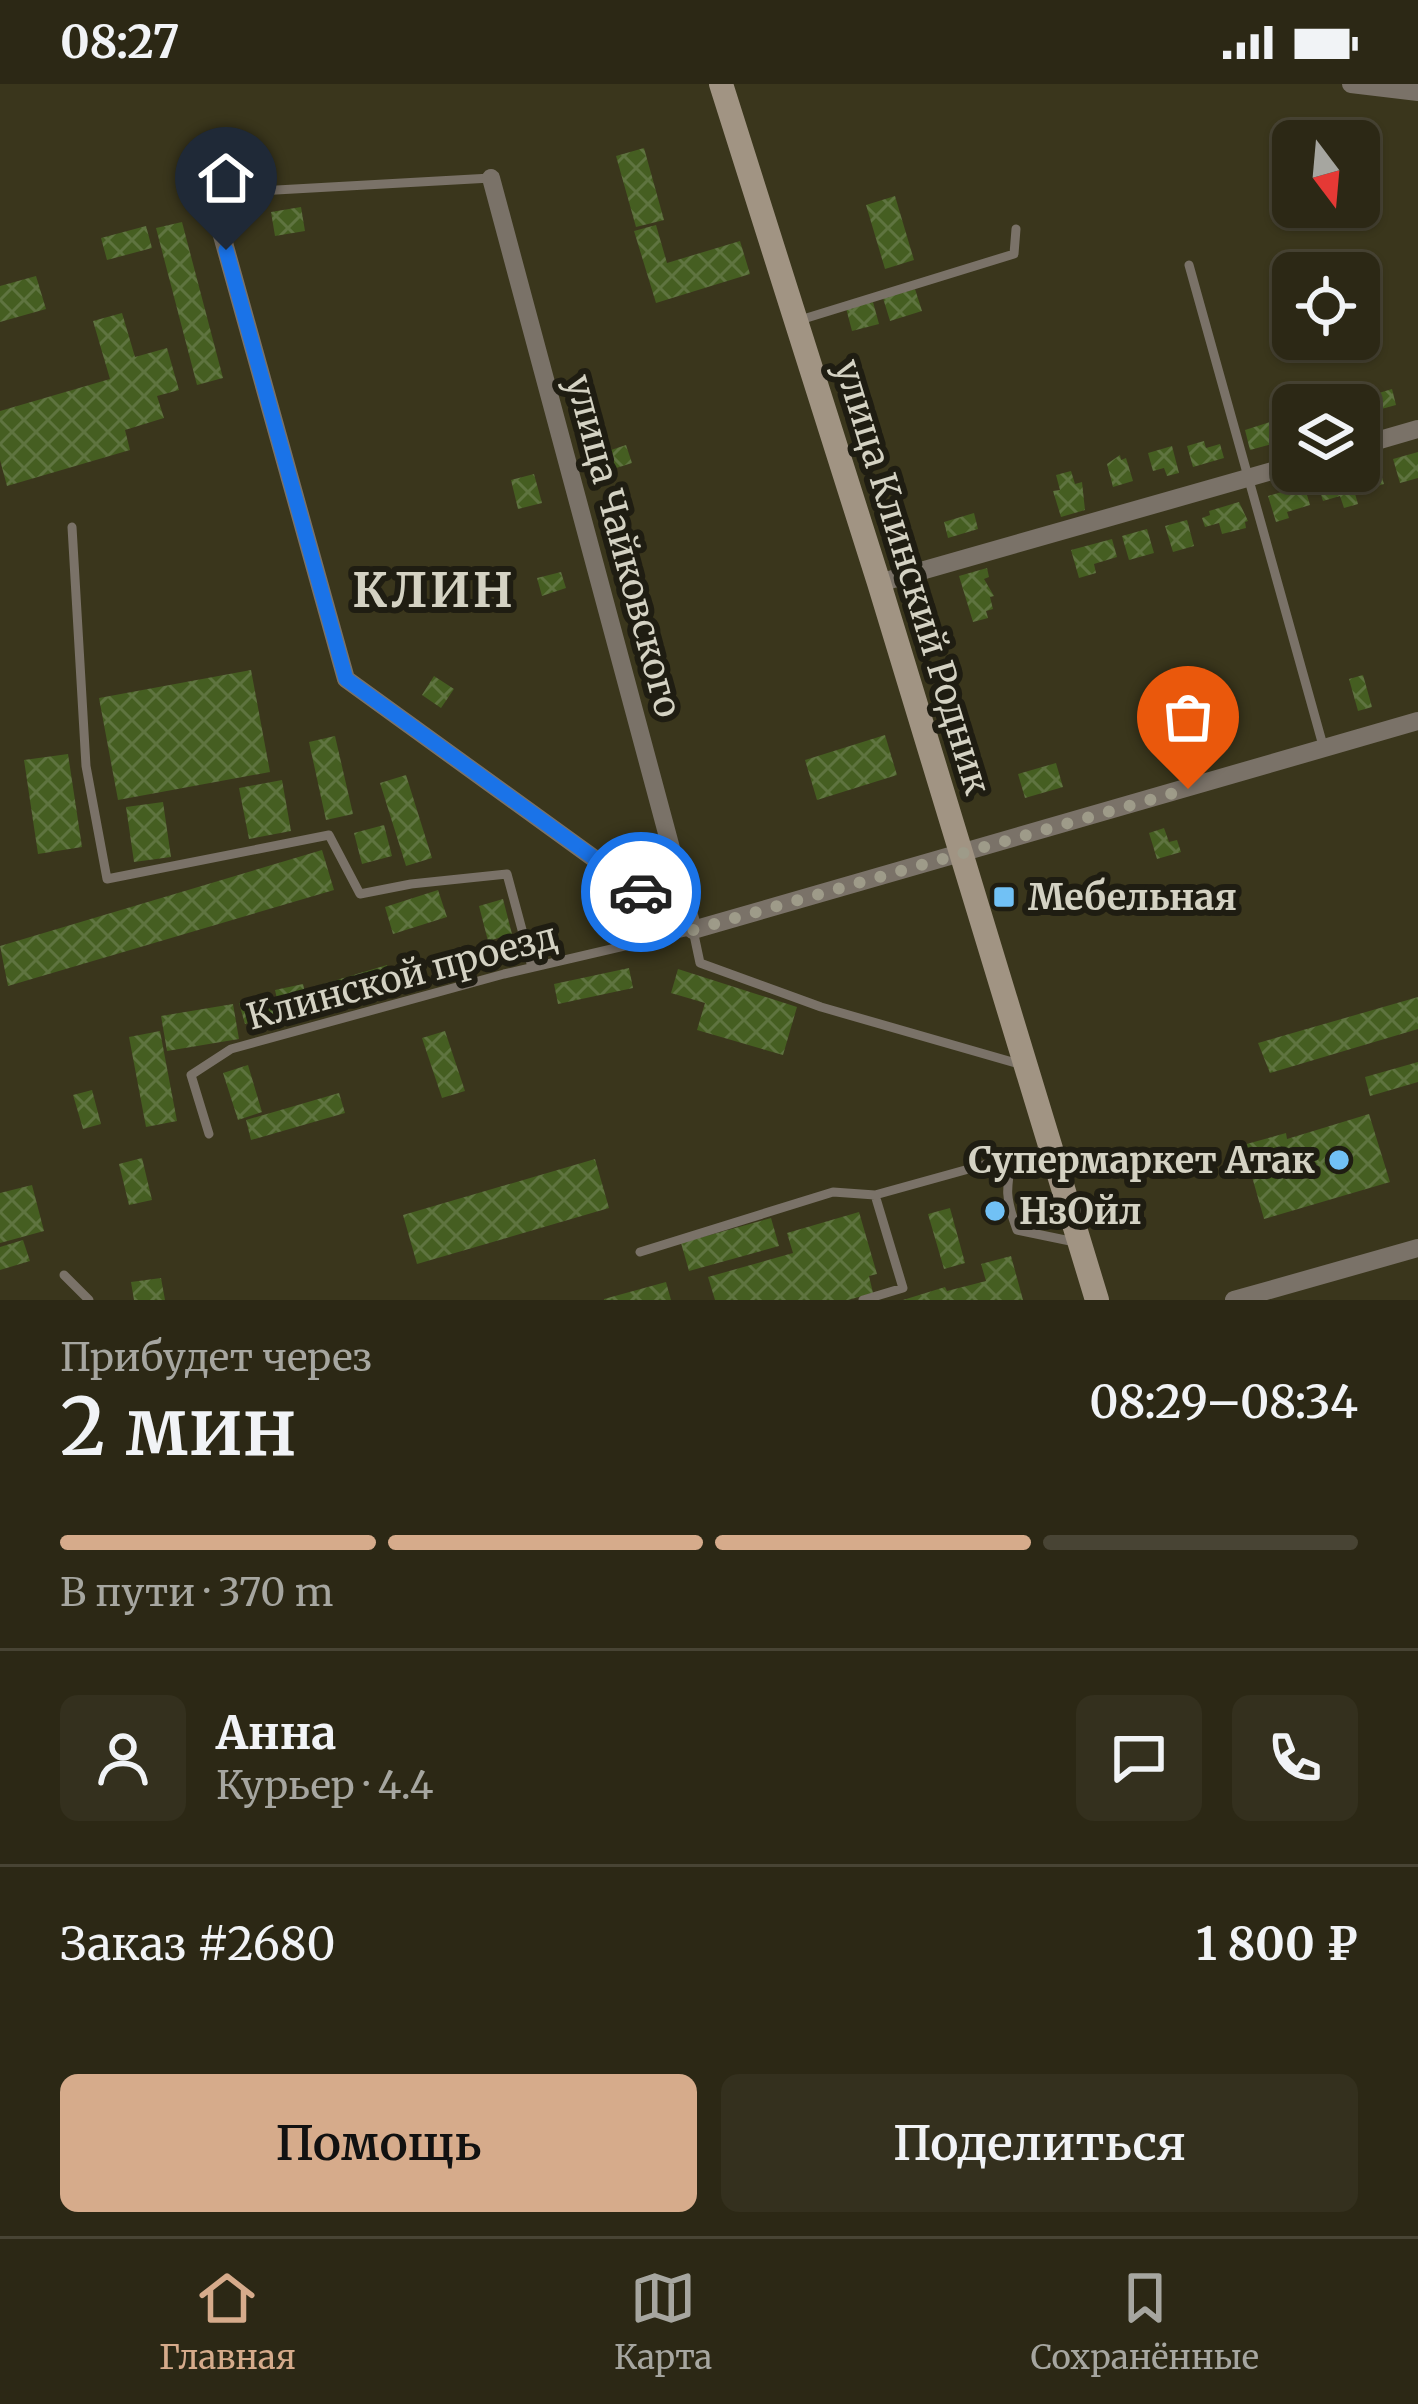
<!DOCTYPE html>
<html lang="ru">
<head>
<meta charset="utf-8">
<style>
	body { margin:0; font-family:Merriweather,serif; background:#34301e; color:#f1f3f6; height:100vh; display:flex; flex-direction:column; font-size:45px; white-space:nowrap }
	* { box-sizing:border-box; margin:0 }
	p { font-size:39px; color:#a6a6a0 }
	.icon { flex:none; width:66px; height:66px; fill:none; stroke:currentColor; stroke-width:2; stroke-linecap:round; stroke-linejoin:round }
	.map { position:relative; height:1216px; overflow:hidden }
	.panel { display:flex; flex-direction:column; background:#2c2815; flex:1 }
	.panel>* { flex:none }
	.needle { width:78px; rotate:164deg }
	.fabs { position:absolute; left:1272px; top:36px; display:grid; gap:24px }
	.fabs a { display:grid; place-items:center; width:108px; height:108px; border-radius:18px; background:#2c2815; box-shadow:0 3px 9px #0004,0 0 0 3px #484434; font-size:60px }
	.pin { position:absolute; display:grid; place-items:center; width:102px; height:102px; color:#fff; margin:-123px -51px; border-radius:50% 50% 50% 0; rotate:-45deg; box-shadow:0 0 12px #0007 }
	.pin .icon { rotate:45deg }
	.courier { position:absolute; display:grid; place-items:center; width:120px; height:120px; margin:-60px; border:9px solid #1a73e8; border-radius:50%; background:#fff; color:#222; box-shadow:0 3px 15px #0007 }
	.headline em { font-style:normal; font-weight:600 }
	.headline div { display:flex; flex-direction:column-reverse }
	.headline { display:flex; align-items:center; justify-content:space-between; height:204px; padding:0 60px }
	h1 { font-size:78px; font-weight:600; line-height:90px }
	.bar { display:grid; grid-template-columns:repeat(4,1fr); gap:18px 12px; align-content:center; height:144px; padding:0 60px }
	.bar i { height:15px; border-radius:9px; background:#484434 }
	.bar .active { background:#d6ab8b }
	.bar p { grid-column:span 4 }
	.line { display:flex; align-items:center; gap:30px; padding:0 60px; border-top:3px solid #484434 }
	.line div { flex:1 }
	.round { display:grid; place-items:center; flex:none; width:126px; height:126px; border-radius:18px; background:#34301e }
	.action { display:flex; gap:24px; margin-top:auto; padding:24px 60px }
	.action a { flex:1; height:138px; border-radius:18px; background:#d6ab8b; color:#111; font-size:48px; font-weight:600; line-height:138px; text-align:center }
	.action a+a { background:#34301e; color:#f1f3f6 }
	.status { display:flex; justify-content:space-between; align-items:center; height:84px; padding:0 60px; background:#2c2815; direction:ltr }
	.status svg { height:33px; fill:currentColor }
	.dock { display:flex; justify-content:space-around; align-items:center; height:168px; border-top:3px solid #484434; background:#2c2815; font-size:33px; color:#a6a6a0 }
	.dock a { display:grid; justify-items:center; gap:6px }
	.dock .active { color:#d6ab8b }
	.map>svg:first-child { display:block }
</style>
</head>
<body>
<div class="status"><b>08:27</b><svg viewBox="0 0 49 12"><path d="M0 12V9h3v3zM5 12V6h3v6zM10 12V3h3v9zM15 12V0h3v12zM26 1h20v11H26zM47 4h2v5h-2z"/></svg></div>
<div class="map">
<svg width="1418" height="1216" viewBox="0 0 1418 1216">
	<defs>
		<pattern id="building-cross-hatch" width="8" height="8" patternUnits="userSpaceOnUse" patternTransform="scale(3)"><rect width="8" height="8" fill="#455e21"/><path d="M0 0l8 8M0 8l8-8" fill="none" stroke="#5f7440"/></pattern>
	</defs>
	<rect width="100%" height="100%" fill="#3a361c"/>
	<path fill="url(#building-cross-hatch)" d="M644 64 664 136 636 143 616 72Z
		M895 112 914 176 885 185 866 121Z
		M301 123 305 147 275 152 271 128Z
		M182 138 223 294 197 301 156 144Z
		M656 141 667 179 740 157 750 190 656 219 634 147Z
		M146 142 152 164 107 176 101 154Z
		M36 192 46 225 0 238V202Z
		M915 205 922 227 890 237 883 214Z
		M873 218 879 240 852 247 846 224Z
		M122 229 135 273 167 264 179 306 157 312 164 334 125 346 130 366 7 402 0 376V327L110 295 93 237Z
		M1392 305 1396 321 1363 330 1359 315Z
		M1270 338 1274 343 1276 359 1250 366 1245 346Z
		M1204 357 1206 364 1220 360 1224 374 1193 383 1187 362Z
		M626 361 632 379 610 386 605 368Z
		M1172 362 1179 389 1167 392 1164 384 1153 387 1148 369Z
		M1418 368V394L1400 399 1393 375Z
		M1120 371 1121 376 1126 374 1133 397 1113 403 1107 380Z
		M1378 380 1384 400 1364 406 1359 385Z
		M1071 387 1075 400 1082 398 1085 426 1061 433 1053 407 1060 406 1056 391Z
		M1349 389 1358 420 1344 424 1340 412 1323 417 1317 398Z
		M534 390 542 419 518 425 511 396Z
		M1304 401 1310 421 1287 428 1289 434 1276 438 1268 412Z
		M1239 418 1248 437 1245 438 1246 444 1222 450 1219 439 1205 443 1202 434 1210 431 1209 427Z
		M974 429 978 445 948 454 944 438Z
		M1187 436 1194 462 1173 468 1165 442Z
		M1147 445 1154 469 1129 476 1122 452Z
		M1112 455 1117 473 1094 480 1096 489 1079 494 1071 466Z
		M987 484 989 493 984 495 994 512 990 513 993 525 986 527 988 534 973 538 959 492Z
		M561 488 566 504 542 512 537 494Z
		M251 586 270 688 118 716 99 614Z
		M1363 591 1372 623 1358 627 1349 595Z
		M434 592 454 605 441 624 422 611Z
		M885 651 897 691 817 716 805 676Z
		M335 652 353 730 326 736 309 658Z
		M68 670 82 763 38 770 24 676Z
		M1056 679 1063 703 1025 714 1018 690Z
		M406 691 432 774 406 782 380 699Z
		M282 696 291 747 249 755 239 704Z
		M163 718 171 773 134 778 126 723Z
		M384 741 392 772 362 780 354 749Z
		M1164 744 1169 758 1177 756 1181 768 1157 775 1149 749Z
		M322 766 334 806 8 902 0 862Z
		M438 806 447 833 393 850 385 823Z
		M503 815 512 850 488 857 479 822Z
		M387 881 393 902 316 924 310 904Z
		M629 884 633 904 558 920 554 900Z
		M678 885 797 923 783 971 697 946 705 919 671 909Z
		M303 900 309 926 281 933 275 906Z
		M270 911 275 932 245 940 239 919Z
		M1418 913V945L1270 989 1258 959Z
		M233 920 239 955 167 967 161 932Z
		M160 947 177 1037 146 1043 129 953Z
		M445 947 465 1007 442 1014 422 954Z
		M1418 978V998L1370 1012 1365 993Z
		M248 981 262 1028 238 1036 223 989Z
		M92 1006 101 1040 83 1045 73 1011Z
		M339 1009 345 1029 251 1056 246 1036Z
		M1369 1030 1390 1098 1264 1135 1243 1061 1286 1049 1287 1055Z
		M142 1074 152 1116 129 1121 119 1080Z
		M595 1075 609 1124 417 1180 403 1131Z
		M32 1101 44 1147 0 1159V1109Z
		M1000 1116 1006 1132 988 1138 982 1122Z
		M950 1124 965 1179 944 1185 928 1130Z
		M859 1128 877 1190 869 1192 873 1209 848 1216H715L708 1193 793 1169 787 1149Z
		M771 1134 779 1162 689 1187 681 1159Z
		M23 1156 30 1177 0 1186V1163Z
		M1011 1172 1023 1216H903L945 1203 947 1207 986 1197 981 1180Z
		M161 1194 165 1216H134L131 1198Z
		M666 1198 671 1216H604V1215Z"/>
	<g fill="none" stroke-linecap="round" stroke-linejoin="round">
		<path stroke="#7a7268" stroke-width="9" d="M203 110 491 94
			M1189 181 1324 665
			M800 236 1014 170 1016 145
			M72 443 86 682 107 795 329 751 360 810 411 800 507 790 532 883
			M209 1050 191 991 231 965 504 890 693 846 700 879 821 923 1019 980
			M1050 1065 1012 1073C1006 1106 1005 1113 1017 1146L1075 1158
			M640 1168 833 1108 875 1111
			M64 1191 89 1216
			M863 1216 903 1204 875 1111 1012 1073"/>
		<path stroke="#7a7268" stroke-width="18" d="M1351 0 1418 8
			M491 94 693 846
			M203 110 214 123 346 595 693 846
			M1359 362 1418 345
			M879 499 1293 381
			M693 846 1418 637
			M1234 1216 1418 1164"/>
		<path stroke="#a19483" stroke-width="24" d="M721 0 879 499 1097 1216"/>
	</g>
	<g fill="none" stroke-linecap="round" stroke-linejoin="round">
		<path stroke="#9e9b89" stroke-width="12" stroke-dasharray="0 21.6" d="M641 808 693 846 1188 705"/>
		<path stroke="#1a73e8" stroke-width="15" d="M226 166 346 595 641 808"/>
	</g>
	<g fill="#71c1f5" stroke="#1f1d12" stroke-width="4.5">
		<rect x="992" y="801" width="24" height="24" rx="6"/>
		<circle cx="1339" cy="1076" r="12"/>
		<circle cx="995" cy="1127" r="12"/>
	</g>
	<g text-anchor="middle" stroke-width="12" stroke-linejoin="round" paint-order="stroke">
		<g font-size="36" fill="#d4d2c3" stroke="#1f1d12">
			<text transform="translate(624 462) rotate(75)" y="13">улица Чайковского</text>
			<text transform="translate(913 493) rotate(73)" y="13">улица Клинский Родник</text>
			<text transform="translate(402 892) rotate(-15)" y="13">Клинской проезд</text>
		</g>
		<g font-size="36" font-weight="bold" fill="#d4d2c3" stroke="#1f1d12" text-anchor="start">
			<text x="1028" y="826">Мебельная</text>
			<text x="1315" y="1089" text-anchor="end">Супермаркет Атак</text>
			<text x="1019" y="1140">НзОйл</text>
		</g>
		<g font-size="48" font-weight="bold" letter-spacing="3" fill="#d4d2c3" stroke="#1f1d12">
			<text x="434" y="523">КЛИН</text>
		</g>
	</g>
</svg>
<div class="fabs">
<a><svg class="needle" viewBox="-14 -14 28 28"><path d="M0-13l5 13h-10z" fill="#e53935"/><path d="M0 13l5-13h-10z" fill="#a6a6a0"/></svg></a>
<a><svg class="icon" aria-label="locate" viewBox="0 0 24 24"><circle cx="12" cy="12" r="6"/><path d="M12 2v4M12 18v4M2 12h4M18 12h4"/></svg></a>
<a><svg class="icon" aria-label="layers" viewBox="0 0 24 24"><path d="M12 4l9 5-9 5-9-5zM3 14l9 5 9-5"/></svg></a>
</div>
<div class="pin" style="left:1188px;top:705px;background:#ea580c"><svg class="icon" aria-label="bag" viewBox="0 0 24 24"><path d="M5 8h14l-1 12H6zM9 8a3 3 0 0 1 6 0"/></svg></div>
<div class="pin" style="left:226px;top:166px;background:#1f2937"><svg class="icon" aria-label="home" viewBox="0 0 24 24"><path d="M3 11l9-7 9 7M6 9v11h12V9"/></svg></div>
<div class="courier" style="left:641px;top:808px"><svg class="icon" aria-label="car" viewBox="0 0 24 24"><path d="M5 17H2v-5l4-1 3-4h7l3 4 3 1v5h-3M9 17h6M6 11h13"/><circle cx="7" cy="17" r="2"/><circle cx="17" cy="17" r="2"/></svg></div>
</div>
<section class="panel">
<div class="headline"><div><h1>2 мин</h1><p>Прибудет через</p></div><em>08:29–08:34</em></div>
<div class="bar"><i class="active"></i><i class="active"></i><i class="active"></i><i></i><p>В пути · 370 m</p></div>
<div class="line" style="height:216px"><a class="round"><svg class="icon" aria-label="person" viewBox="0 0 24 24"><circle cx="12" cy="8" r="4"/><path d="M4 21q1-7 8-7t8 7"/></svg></a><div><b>Анна</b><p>Курьер · 4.4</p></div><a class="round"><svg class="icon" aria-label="chat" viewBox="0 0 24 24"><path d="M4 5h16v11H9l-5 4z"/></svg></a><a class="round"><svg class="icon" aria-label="phone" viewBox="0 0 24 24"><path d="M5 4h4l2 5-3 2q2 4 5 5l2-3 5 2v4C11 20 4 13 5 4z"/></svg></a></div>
<div class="line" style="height:156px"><div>Заказ #2680</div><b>1 800 ₽</b></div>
<div class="action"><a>Помощь</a><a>Поделиться</a></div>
</section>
<nav class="dock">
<a class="active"><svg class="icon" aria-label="home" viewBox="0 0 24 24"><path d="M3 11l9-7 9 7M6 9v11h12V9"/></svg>Главная</a>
<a><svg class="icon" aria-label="map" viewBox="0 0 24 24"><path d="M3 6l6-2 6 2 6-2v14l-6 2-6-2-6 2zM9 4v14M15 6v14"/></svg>Карта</a>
<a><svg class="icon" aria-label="saved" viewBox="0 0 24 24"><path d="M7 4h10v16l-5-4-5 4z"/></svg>Сохранённые</a>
</nav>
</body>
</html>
